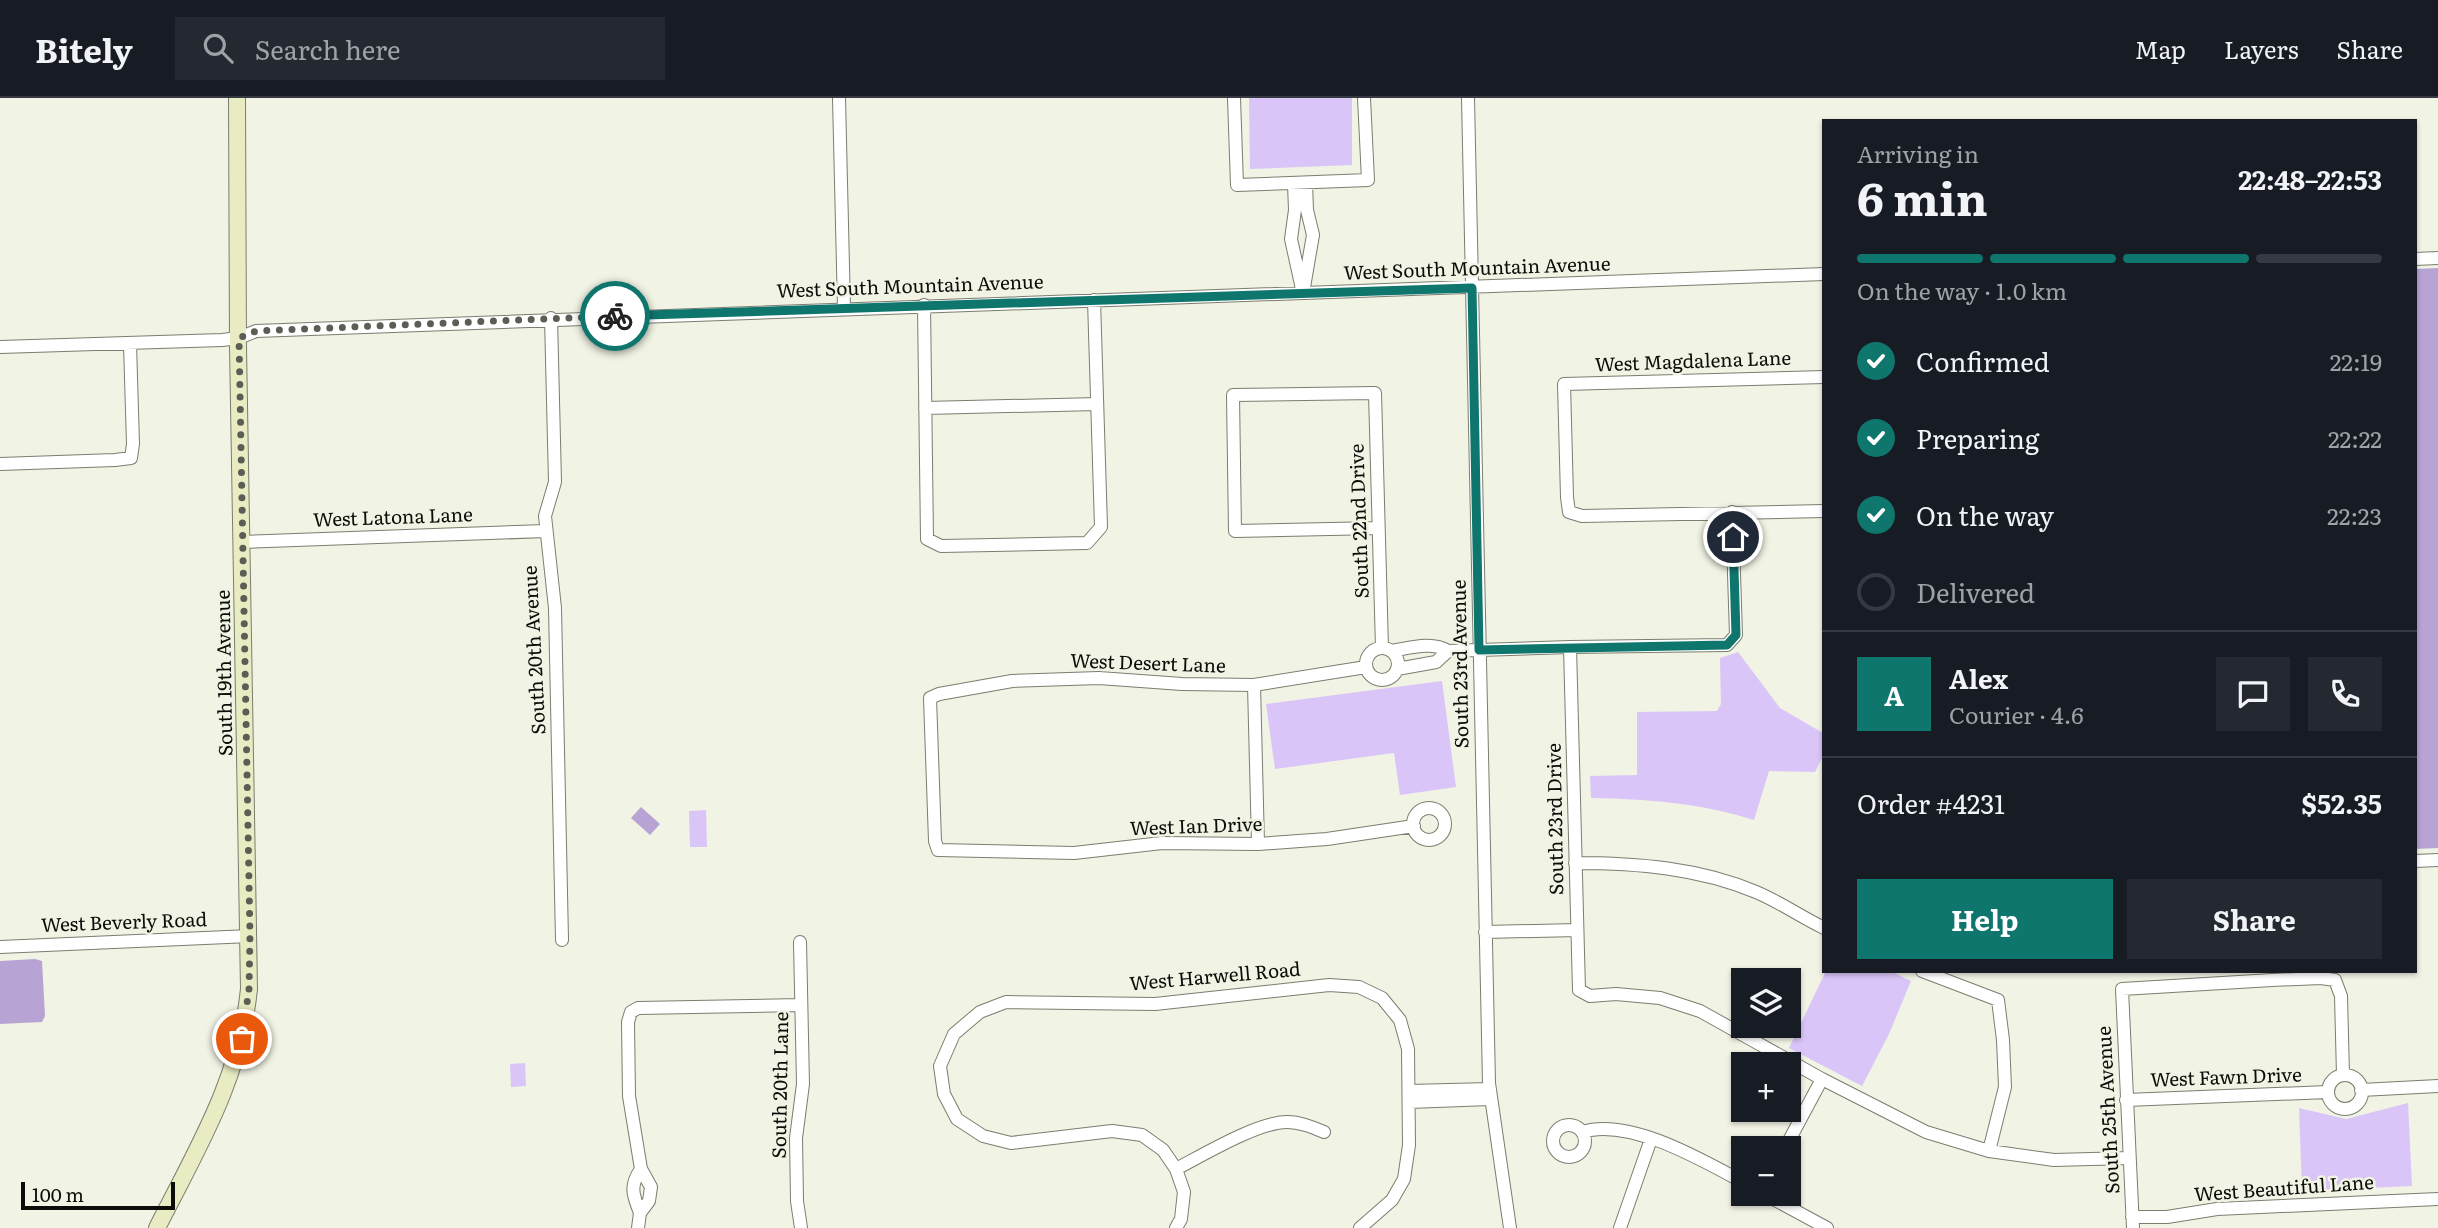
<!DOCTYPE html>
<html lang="en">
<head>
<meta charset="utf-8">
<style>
	body { margin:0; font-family:Literata,serif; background:#242831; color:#f1f3f6; height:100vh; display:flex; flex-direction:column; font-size:26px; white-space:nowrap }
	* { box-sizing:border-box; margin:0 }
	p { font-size:23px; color:#9ea1a6 }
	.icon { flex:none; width:38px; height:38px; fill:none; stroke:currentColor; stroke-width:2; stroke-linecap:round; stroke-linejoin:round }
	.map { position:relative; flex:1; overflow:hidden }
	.details { position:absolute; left:1822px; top:21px; width:595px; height:854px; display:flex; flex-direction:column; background:#171b24; border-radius:0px; box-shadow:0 2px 5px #0004 }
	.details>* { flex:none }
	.tools { position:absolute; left:1731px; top:870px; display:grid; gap:14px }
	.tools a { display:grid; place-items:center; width:70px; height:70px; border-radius:0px; background:#171b24; box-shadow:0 2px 5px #0004; font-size:35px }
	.scale { position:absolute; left:21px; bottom:18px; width:154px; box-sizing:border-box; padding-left:7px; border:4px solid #0c0d08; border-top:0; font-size:19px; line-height:24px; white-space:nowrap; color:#0c0d08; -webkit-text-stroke:5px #f1f3e4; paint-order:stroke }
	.pin { position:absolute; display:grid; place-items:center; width:60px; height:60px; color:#fff; margin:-30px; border:4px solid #fff; border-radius:50%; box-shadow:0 2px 7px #0007 }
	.courier { position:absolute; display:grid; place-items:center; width:70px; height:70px; margin:-35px; border:5px solid #0f766e; border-radius:50%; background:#fff; color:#222; box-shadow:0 2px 9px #0007 }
	.head em { font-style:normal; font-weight:700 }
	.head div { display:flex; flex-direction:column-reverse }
	.head { display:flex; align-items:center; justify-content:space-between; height:119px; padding:0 35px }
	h1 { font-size:46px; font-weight:700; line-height:52px }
	.bar { display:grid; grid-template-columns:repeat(4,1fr); gap:10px 7px; align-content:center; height:84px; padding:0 35px }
	.bar i { height:9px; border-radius:5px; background:#363941 }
	.bar .on { background:#0f766e }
	.bar p { grid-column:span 4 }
	.line { display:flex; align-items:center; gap:18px; padding:0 35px; border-top:2px solid #363941 }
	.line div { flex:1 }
	.round { display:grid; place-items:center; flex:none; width:74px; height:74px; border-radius:0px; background:#242831 }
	ol { padding:0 35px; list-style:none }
	li { display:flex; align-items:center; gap:21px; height:77px }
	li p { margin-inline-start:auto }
	li .icon { padding:7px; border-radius:50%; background:#0f766e; color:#fff; stroke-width:4 }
	li:last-child { color:#9ea1a6 }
	li i { width:38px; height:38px; border:4px solid #363941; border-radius:50% }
	.button { display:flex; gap:14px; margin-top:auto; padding:14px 35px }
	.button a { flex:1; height:80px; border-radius:0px; background:#0f766e; color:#fff; font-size:28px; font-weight:700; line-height:80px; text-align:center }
	.button a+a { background:#242831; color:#f1f3f6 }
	header { display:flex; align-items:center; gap:42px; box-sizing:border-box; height:98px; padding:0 35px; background:#171b24; border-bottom:2px solid #363941 }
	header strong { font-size:33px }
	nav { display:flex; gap:38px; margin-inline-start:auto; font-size:24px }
	.search { width:490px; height:63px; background:#242831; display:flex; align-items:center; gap:18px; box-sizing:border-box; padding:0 24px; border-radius:0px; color:#9ea1a6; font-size:26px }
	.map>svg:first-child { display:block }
</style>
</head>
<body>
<header>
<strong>Bitely</strong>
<div class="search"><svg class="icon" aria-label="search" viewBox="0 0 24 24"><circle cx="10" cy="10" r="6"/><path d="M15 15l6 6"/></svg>Search here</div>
<nav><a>Map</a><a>Layers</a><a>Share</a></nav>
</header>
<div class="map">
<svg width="2438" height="1130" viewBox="0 0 2438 1130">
	<rect width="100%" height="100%" fill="#f1f3e4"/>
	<path fill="#dac5f8" d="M1249 0H1352V67L1250 71Z
		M1738 554 1780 610 1823 635V658L1815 674 1769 673 1754 722C1701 705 1645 701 1591 700L1590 678 1637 677V614L1717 613 1721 606 1720 560Z
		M1442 583 1456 689 1400 697 1394 655 1275 671 1266 606Z
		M706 712 707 749H690L689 713Z
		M1826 873H1890L1911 883 1889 936 1862 988 1789 950Z
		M525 965 526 988 511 989 510 966Z
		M2408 1005 2412 1088 2302 1093 2299 1010 2346 1021Z"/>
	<path fill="#b8a3d5" d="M2438 170V750L2415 751V171Z
		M641 709 660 726 650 737 631 720Z
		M35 861 42 863 45 918 42 924 0 926V863Z"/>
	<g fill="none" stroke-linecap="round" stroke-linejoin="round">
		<g stroke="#7b7d6f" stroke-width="14">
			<path id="street" d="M839 0 844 210
				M1234 0 1237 87 1368 82 1364 0
				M1468 0 1489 985 1510 1130
				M1294 86 1295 112 1291 141 1302 191
				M2415 161 2438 160
				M1303 195 1313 137 1307 112 1306 85
				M924 207 927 441 941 448 1087 445 1101 429 1094 202
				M551 220 555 384 545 418 555 510 562 842
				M0 249 222 242 239 240 256 233C778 210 1301 198 1824 176
				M1824 279 1564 286 1567 399 1569 414 1582 418 1824 413
				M925 310 1097 306
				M0 366 115 362 131 360 133 346 130 246
				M1378 430 1235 433 1233 297 1375 295 1382 550
				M241 444 546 433
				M1570 549 1579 892 1590 898 1616 896 1660 900 1700 913 1822 981 1926 1034 1989 1053 2054 1062 2129 1060
				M1366 566a16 16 0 1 1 32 0a16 16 0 1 1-32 0Z
				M1391 553C1410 550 1432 543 1448 553L1570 549 1727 547 1736 537 1732 414
				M1366 569 1254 587 1182 586 1099 580 1012 583 939 596 930 600 935 743 938 752 1074 755 1162 745 1258 746 1327 741 1414 728
				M1397 571 1436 564 1448 553
				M1254 587 1258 746
				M1413 726a16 16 0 1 1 32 0a16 16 0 1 1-32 0Z
				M2415 763 2438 762
				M1575 765C1637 765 1699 770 1756 794 1780 804 1801 819 1824 830
				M1485 834 1577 832
				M800 844 803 986 796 1040 797 1103 801 1130
				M0 849 250 838
				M1922 873 1998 902 2003 942 2005 989 1989 1053
				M2328 994a17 17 0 1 1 34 0a17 17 0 1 1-34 0Z
				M2361 992 2438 988
				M1409 993 1490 991
				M2126 1002 2328 994
				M1409 1004 1490 1001
				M1553 1043a16 16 0 1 1 32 0a16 16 0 1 1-32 0Z
				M1582 1034C1629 1019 1702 1062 1743 1084
				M1785 1050 1822 981
				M1176 1071C1203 1057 1258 1024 1287 1024 1300 1024 1312 1029 1324 1034
				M1764 1096 1827 1130
				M640 1115C633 1097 629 1088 641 1071
				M2132 1119H2167L2217 1111 2438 1101
				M638 1130 640 1115 649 1103 651 1089 641 1071 629 998 628 924 631 914 638 910 801 907
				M1176 1130 1181 1121 1184 1094 1176 1071 1163 1052 1142 1037 1112 1033 1011 1045 983 1038 957 1021 944 996 940 968 954 936 980 914 1006 904 1155 906 1329 887 1359 889 1382 900 1400 922 1408 951 1409 1047 1404 1081 1392 1102 1360 1130
				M1620 1130 1651 1041
				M2133 1130 2122 891 2272 882 2321 880 2335 882 2341 898 2343 977"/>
		</g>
		<g stroke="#7b7d6f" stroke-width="18">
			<path id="secondary" d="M157 1130C197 1051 240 981 249 891L238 248 237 0"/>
		</g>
		<use href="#street" stroke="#fff" stroke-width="12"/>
		<use href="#secondary" stroke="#e9ecc2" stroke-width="16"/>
	</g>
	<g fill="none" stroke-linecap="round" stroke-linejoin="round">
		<path stroke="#5c5e55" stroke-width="7" stroke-dasharray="0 12.6" d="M242 941 249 891 250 838 239 240 256 233 615 218"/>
		<path stroke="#0f766e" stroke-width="9" d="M615 218 1472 190 1479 552 1727 547 1736 537 1733 439"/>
	</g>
	<g text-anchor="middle" stroke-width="5" stroke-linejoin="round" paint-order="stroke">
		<g font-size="19" fill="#0c0d08" stroke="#f1f3e4">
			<text transform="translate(1477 170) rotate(-2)" y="7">West South Mountain Avenue</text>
			<text transform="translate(910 188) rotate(-2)" y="7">West South Mountain Avenue</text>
			<text transform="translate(1693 263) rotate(-2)" y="7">West Magdalena Lane</text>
			<text transform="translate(393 419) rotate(-2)" y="7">West Latona Lane</text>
			<text transform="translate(1359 423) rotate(-92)" y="7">South 22nd Drive</text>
			<text transform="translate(534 552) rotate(-93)" y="7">South 20th Avenue</text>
			<text transform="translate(1148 565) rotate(2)" y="7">West Desert Lane</text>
			<text transform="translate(1460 566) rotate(-91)" y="7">South 23rd Avenue</text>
			<text transform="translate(224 575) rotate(-91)" y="7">South 19th Avenue</text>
			<text transform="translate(1555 721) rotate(-91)" y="7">South 23rd Drive</text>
			<text transform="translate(1196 728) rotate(-2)" y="7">West Ian Drive</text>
			<text transform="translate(124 824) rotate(-2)" y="7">West Beverly Road</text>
			<text transform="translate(1215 878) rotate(-5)" y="7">West Harwell Road</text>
			<text transform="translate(2226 979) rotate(-2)" y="7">West Fawn Drive</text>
			<text transform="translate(780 987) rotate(-89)" y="7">South 20th Lane</text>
			<text transform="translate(2108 1012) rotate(-93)" y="7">South 25th Avenue</text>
			<text transform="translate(2284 1090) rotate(-4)" y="7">West Beautiful Lane</text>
		</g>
	</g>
</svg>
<div class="tools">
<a><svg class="icon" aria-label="layers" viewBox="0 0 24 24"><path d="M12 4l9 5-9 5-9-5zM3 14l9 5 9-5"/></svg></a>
<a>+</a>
<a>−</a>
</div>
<div class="scale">100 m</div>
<div class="pin" style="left:242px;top:941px;background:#ea580c"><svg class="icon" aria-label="bag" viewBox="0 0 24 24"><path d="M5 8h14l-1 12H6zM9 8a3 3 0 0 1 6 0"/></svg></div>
<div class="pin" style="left:1733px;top:439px;background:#1f2937"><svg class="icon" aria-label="home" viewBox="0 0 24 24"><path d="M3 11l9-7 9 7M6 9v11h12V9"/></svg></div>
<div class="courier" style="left:615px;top:218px"><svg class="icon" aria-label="bike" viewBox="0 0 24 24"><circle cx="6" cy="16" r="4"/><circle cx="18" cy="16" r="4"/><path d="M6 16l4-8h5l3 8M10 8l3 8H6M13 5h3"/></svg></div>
<section class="details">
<div class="head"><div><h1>6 min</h1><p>Arriving in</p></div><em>22:48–22:53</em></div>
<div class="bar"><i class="on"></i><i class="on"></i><i class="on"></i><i></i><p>On the way · 1.0 km</p></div>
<ol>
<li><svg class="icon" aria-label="check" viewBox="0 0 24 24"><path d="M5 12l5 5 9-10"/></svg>Confirmed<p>22:19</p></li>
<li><svg class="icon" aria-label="check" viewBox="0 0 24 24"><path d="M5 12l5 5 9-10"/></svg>Preparing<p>22:22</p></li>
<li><svg class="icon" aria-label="check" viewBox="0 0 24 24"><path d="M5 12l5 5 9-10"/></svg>On the way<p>22:23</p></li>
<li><i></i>Delivered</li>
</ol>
<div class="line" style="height:126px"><b class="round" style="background:#0f766e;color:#fff">A</b><div><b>Alex</b><p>Courier · 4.6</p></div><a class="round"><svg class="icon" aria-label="chat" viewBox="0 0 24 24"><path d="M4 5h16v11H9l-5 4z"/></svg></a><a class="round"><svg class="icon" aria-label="phone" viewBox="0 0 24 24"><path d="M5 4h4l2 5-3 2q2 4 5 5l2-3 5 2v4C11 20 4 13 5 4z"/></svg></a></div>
<div class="line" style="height:91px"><div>Order #4231</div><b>$52.35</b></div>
<div class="button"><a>Help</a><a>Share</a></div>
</section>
</div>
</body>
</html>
